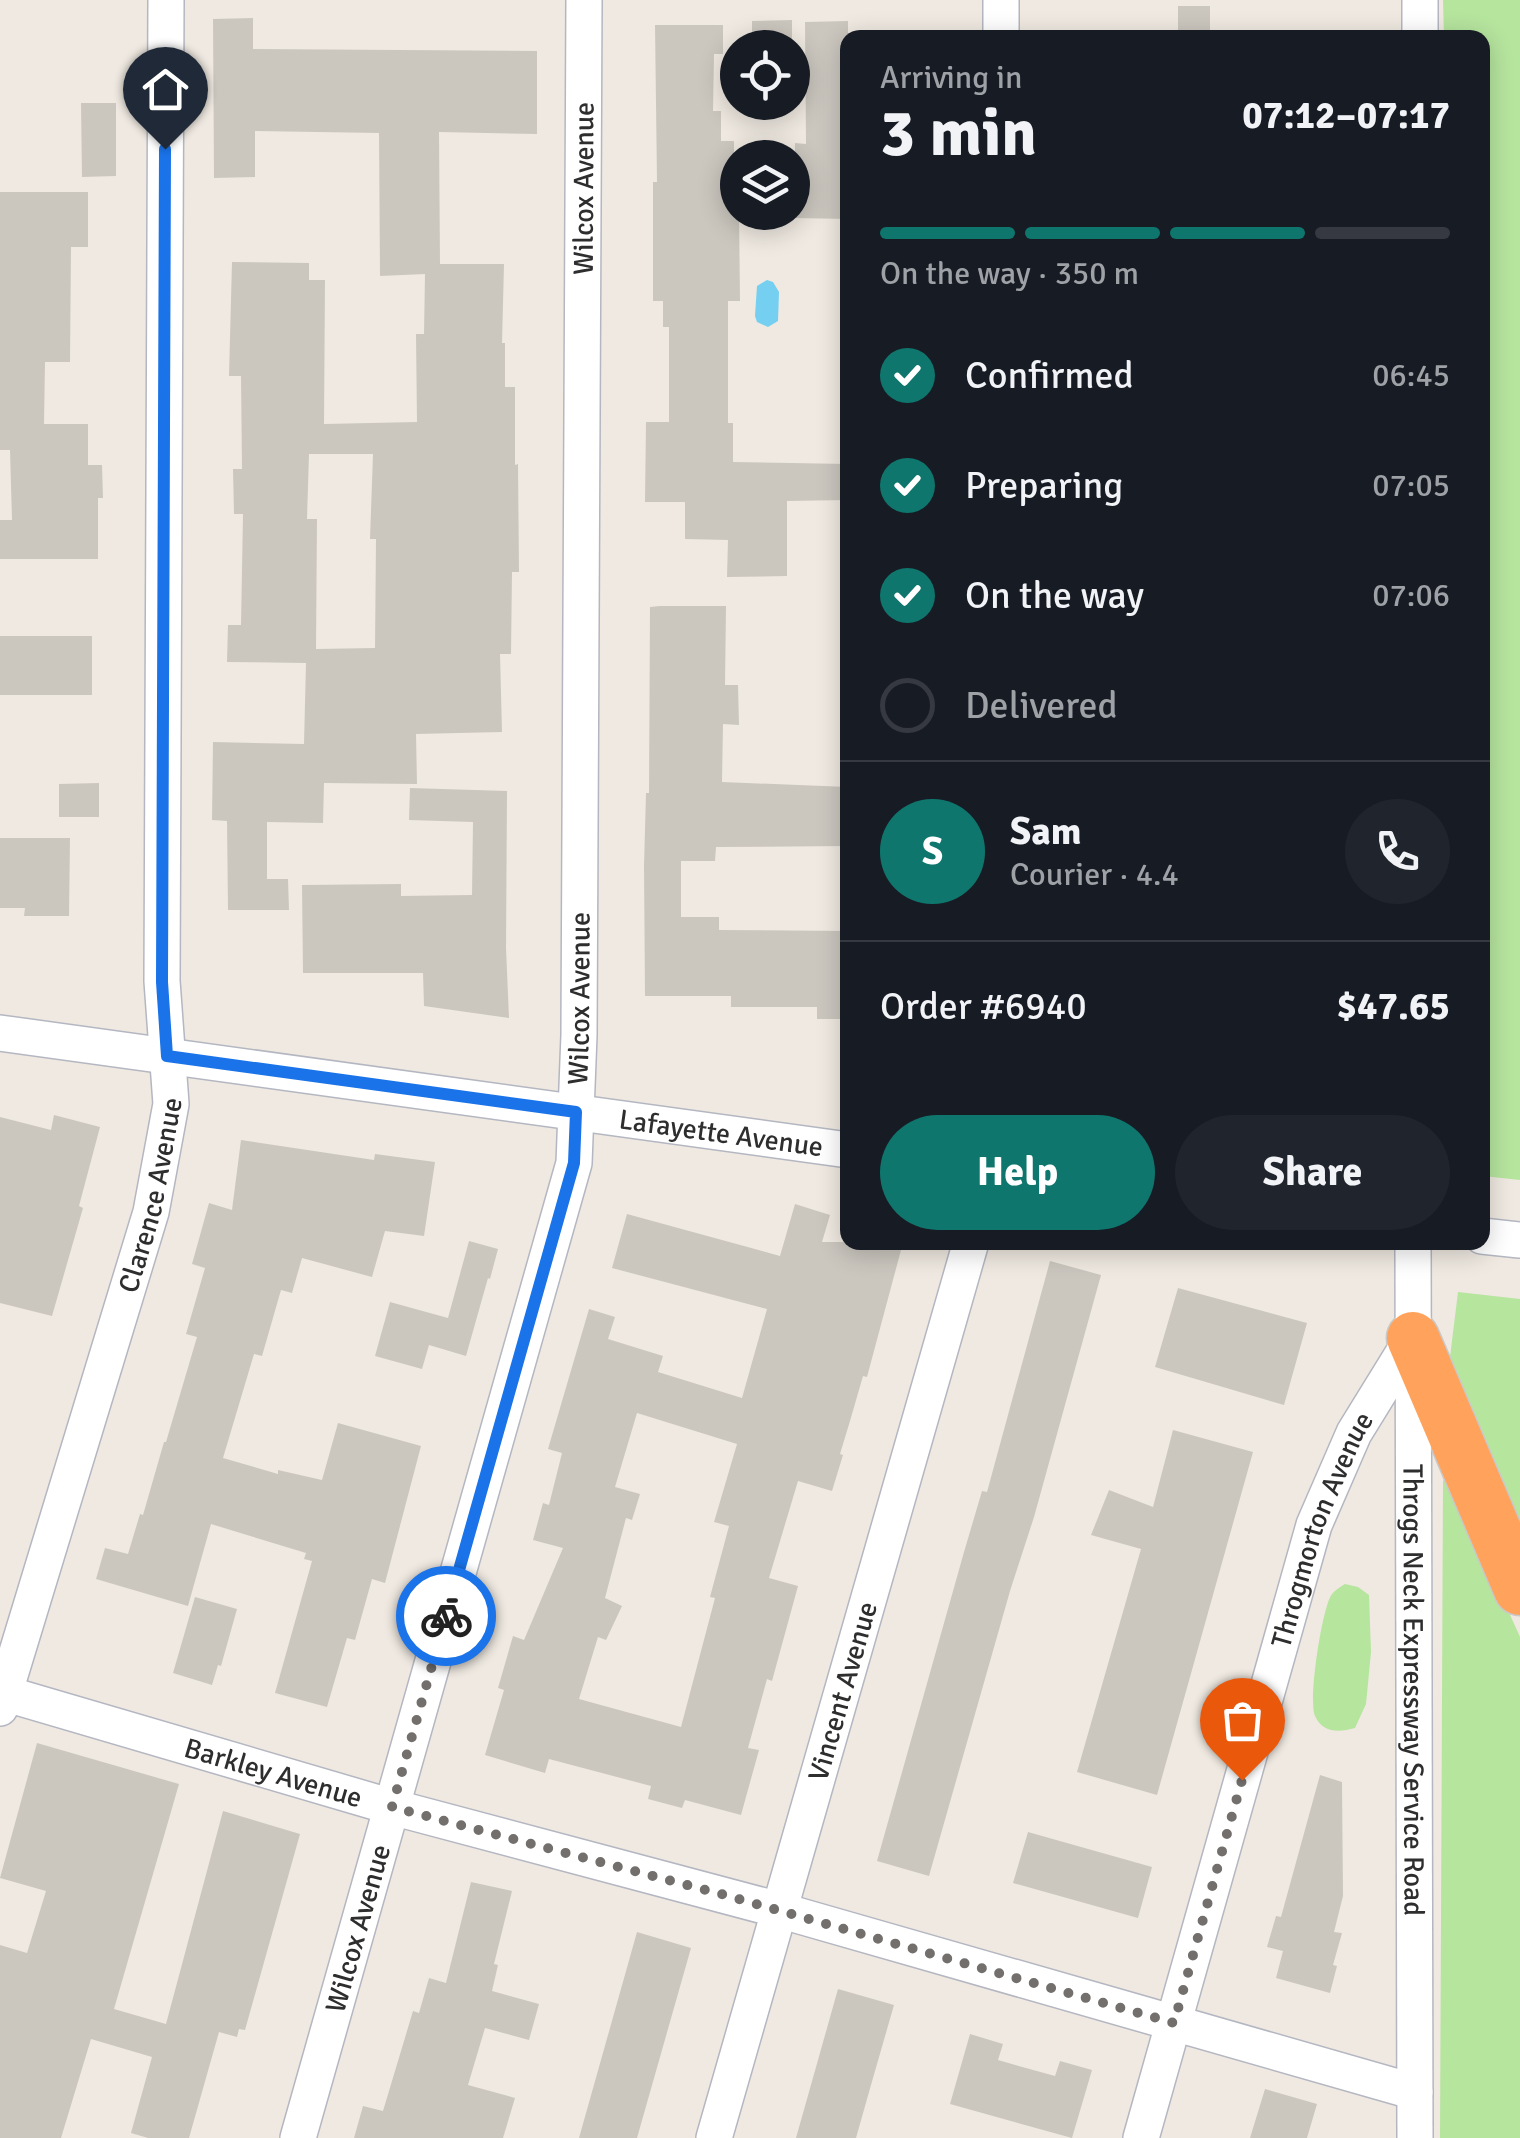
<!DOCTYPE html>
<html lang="en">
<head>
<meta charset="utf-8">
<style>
	body { margin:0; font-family:Signika,sans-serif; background:#20242c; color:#f1f3f6; height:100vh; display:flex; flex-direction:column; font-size:38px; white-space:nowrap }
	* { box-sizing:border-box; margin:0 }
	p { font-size:32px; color:#9ea1a6 }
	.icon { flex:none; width:55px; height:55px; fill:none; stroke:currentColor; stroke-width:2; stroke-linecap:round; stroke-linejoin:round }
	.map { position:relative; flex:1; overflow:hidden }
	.details { position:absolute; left:840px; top:30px; width:650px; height:1220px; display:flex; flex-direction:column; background:#171b24; border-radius:20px; box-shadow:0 5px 25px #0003 }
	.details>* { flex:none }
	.fabs { position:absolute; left:720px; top:30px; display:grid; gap:20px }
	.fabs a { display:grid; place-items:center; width:90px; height:90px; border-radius:50%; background:#171b24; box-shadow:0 5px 25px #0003; font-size:50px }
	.pin { position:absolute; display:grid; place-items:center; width:85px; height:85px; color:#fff; margin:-102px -42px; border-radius:50% 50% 50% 0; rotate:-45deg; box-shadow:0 0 10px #0007 }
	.pin .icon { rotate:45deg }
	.courier { position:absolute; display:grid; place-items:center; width:100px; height:100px; margin:-50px; border:8px solid #1a73e8; border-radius:50%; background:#fff; color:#222; box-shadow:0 2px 12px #0007 }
	.head em { font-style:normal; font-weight:700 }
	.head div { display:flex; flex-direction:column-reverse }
	.head { display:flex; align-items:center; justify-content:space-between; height:170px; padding:0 40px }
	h1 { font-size:65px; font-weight:700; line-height:75px }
	.bar { display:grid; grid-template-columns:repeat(4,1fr); gap:15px 10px; align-content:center; height:120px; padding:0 40px }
	.bar i { height:12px; border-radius:8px; background:#363941 }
	.bar .selected { background:#0f766e }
	.bar p { grid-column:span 4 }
	.line { display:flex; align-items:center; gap:25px; padding:0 40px; border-top:2px solid #363941 }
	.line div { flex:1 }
	.round { display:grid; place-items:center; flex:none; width:105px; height:105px; border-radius:52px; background:#20242c }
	ol { padding:0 40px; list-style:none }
	li { display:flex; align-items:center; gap:30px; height:110px }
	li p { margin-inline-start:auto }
	li .icon { padding:10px; border-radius:50%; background:#0f766e; color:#fff; stroke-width:4 }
	li:last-child { color:#9ea1a6 }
	li i { width:55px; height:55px; border:5px solid #363941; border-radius:50% }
	.cta { display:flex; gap:20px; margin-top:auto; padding:20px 40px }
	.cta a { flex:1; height:115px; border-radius:60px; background:#0f766e; color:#fff; font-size:40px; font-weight:700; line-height:115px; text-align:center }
	.cta a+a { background:#20242c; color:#f1f3f6 }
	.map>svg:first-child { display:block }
</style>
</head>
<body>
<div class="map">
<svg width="1520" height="2138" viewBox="0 0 1520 2138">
	<rect width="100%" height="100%" fill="#efe9e1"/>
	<path fill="#b6e59e" d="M1443 0H1520V1180L1483 1176 1482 38 1444 37Z
		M1458 1292 1520 1299V1545L1459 1393 1450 1357Z
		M1443 1480 1452 1486 1520 1637V2138H1440Z
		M1345 1584 1358 1587 1369 1595 1371 1652 1366 1704 1355 1728C1340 1732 1323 1734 1315 1716 1308 1701 1322 1607 1332 1594 1335 1590 1340 1587 1345 1584Z"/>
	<path fill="#75cff0" d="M767 280 773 282 779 292 778 321 768 327 757 322 755 316 757 286Z"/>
	<path fill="#cbc7bf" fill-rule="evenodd" d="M1178 6H1210V38L1178 37Z
		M253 18V49L537 51V134L439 132 440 264H504L502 343H505V387H515V465L518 464 519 572H512L511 654H500L502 732 416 734 417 784 324 783 323 823 267 822V879H288L289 910H228L227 821 212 820 213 742 304 744 306 663 227 662 228 625H241L243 514H234L233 469H242L241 376H229L232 262 309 263V280H325L324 424 417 422 416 334H424L425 274 380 276 379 133 255 131V177L214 178 213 19ZM309 454H373L370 539H376L375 648 316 649 317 519H307Z
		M792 20V48H752V21Z
		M848 21V219L794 218 795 143 806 144 805 22Z
		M655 25H723V54H714L713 111H721V141H734V212H739L740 301H728V423H733V462L848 464V500L787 501V576L727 577 728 540 685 539V502H645L646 422H669V327H663V301H653V182H657Z
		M81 103H116V176L82 177Z
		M0 192H88V247H71L70 362H45L44 424H88V465H102L103 498H98V559H0V520H12L10 450H0Z
		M660 606H726L725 685H738L739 725 723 724 722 782 848 787V846L716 847 715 861H681V917H719V930L848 931V1019H817V1007H731V996H645L644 866 646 793H649L650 607Z
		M0 636H92V695H0Z
		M99 783V817H59V784Z
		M410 788 507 791 506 948 509 1018 424 1006 423 973H303L302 885 401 884V896L472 895 473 822 409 820Z
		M0 838H70L69 916H24L25 908H0Z
		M54 1115 100 1127 79 1206 83 1208 52 1316 0 1303V1117L51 1130Z
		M241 1140 374 1160 375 1154 435 1162 424 1236 385 1231 372 1277 302 1258 292 1293 281 1290 262 1356 254 1354 223 1458 278 1474V1470L322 1480 338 1423 421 1446 385 1583 372 1579 355 1640 347 1638 327 1707 275 1693 312 1561 304 1559 306 1553 211 1524 188 1606 96 1579 105 1548 128 1554 140 1514 143 1515 164 1442H166L197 1337 186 1334 205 1268 192 1264 209 1203 232 1210Z
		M795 1204 830 1215 822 1242H874L901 1250 867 1377 863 1376 850 1421 840 1454 843 1455 832 1491 798 1481 769 1578 798 1586 772 1681 767 1679 748 1748 759 1750 741 1815 685 1800 682 1808 648 1799 651 1786 549 1759 545 1773 485 1755 504 1690 498 1688 513 1636 524 1640 563 1548 533 1540 543 1503 549 1505 562 1453 548 1449 589 1309 615 1317 608 1339 663 1356 658 1372 742 1398 767 1309 612 1268 627 1214 780 1256ZM637 1413 737 1444 714 1522 729 1526 710 1597 715 1598 681 1727 579 1699 598 1637 606 1640 622 1606 605 1598 626 1518 632 1520 640 1494 615 1487Z
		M469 1241 498 1249 490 1279 488 1278 466 1356 429 1345 422 1369 375 1356 390 1302 448 1318Z
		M1050 1261 1101 1275 1034 1517 1010 1591 929 1876 877 1861 964 1552 982 1491 987 1492Z
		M1178 1288 1307 1323 1284 1405 1155 1367Z
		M1173 1430 1253 1452 1157 1795 1077 1772 1141 1549 1091 1535 1109 1490 1153 1507Z
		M195 1597 237 1609 221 1666 218 1665 212 1685 173 1673Z
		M37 1743 179 1784 114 2009 166 2024 223 1811 300 1834 245 2030 239 2029 237 2037 219 2032 189 2138H148L131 2133 152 2057 91 2039 61 2138H0V1945L27 1953 46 1891 0 1878Z
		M1320 1775 1342 1782 1343 1896 1334 1932 1342 1933 1333 1965 1337 1966 1330 1993 1276 1978 1283 1951 1267 1947 1276 1916 1281 1917Z
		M1028 1832 1152 1867 1138 1918 1013 1883Z
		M471 1882 512 1891 494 1964 498 1965 492 1991 539 2004 529 2040 485 2028 468 2085 515 2098 503 2138H354L363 2106 383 2111 413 2011 419 2013 429 1978 446 1983Z
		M637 1932 691 1948 637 2138H579Z
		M838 1989 894 2005 871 2085 856 2138H796Z
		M970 2034 1003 2044 998 2060 1026 2068 1055 2076 1060 2061 1092 2070 1072 2138 950 2104Z
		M1265 2089 1317 2104 1307 2138H1250Z"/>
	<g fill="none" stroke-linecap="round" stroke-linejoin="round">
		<g stroke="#b4b7c1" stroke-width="38">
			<g id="minor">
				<path d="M1001 38V0"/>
				<path d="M1420 38V0"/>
				<path id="s1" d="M0 1033 848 1150"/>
				<path d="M1482 1236 1520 1240"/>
				<path id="s2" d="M1413 1242 1415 2138"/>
				<path id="s3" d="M0 1692 392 1807 779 1910 1415 2092"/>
				<path id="s4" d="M0 1708 151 1212 171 1104 162 981 166 0"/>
				<path id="s5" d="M298 2138 574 1163 579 1035 584 0"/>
				<path id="s6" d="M714 2138 971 1242"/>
				<path id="s7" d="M1141 2138 1314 1525 1354 1433 1412 1339"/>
			</g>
		</g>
		<g stroke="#c9c9c9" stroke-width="55">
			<path id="highway" d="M1413 1338 1520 1589"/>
		</g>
		<use href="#minor" stroke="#fff" stroke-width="35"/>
		<use href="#highway" stroke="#ffa35c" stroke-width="52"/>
	</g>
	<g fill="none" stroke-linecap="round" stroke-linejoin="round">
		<path stroke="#726f6d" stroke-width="10" stroke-dasharray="0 18" d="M446 1616 392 1807 721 1894 1174 2023 1242 1780"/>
		<path stroke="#1a73e8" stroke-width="12" d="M165 149 162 982 167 1056 576 1112 574 1163 446 1616"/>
	</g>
	<g text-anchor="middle" stroke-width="8" stroke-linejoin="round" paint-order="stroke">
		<g font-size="28" fill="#2e2e2e" stroke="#fff">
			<text dy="10" stroke="none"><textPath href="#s5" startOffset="1988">Wilcox Avenue</textPath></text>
			<text dy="10" stroke="none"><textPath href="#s5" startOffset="1178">Wilcox Avenue</textPath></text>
			<text dy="10" stroke="none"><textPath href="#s1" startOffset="728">Lafayette Avenue</textPath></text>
			<text dy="10" stroke="none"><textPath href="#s4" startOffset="535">Clarence Avenue</textPath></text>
			<text dy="10" stroke="none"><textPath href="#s7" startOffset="635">Throgmorton Avenue</textPath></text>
			<text dy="10" stroke="none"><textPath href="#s6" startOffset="465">Vincent Avenue</textPath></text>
			<text dy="10" stroke="none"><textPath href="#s2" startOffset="448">Throgs Neck Expressway Service Road</textPath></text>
			<text dy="10" stroke="none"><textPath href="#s3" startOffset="285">Barkley Avenue</textPath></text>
			<text dy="10" stroke="none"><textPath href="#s5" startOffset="218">Wilcox Avenue</textPath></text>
		</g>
	</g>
</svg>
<div class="fabs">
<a><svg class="icon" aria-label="locate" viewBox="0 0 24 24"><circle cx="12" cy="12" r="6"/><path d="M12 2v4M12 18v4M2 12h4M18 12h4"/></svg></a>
<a><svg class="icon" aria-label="layers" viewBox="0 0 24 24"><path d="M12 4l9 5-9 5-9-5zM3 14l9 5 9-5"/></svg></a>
</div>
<div class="pin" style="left:1242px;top:1780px;background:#ea580c"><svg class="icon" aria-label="bag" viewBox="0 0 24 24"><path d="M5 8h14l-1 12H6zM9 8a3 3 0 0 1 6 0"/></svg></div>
<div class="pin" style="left:165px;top:149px;background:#1f2937"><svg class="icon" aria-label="home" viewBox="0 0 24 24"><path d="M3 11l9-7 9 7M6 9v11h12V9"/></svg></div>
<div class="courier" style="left:446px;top:1616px"><svg class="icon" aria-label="bike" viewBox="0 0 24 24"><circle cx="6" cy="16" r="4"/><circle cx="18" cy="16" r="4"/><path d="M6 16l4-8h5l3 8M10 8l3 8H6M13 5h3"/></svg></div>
<section class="details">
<div class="head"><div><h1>3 min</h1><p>Arriving in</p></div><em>07:12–07:17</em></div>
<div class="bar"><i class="selected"></i><i class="selected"></i><i class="selected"></i><i></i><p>On the way · 350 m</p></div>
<ol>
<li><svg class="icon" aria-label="check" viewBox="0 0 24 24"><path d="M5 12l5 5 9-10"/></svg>Confirmed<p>06:45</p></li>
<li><svg class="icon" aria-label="check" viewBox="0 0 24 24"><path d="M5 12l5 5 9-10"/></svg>Preparing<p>07:05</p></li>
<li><svg class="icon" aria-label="check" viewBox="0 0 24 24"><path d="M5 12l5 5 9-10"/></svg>On the way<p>07:06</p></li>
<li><i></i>Delivered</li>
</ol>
<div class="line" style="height:180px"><b class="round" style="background:#0f766e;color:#fff">S</b><div><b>Sam</b><p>Courier · 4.4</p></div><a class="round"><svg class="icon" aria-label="phone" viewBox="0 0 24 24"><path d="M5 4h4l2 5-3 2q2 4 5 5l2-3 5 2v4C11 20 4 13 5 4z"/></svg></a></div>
<div class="line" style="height:130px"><div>Order #6940</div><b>$47.65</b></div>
<div class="cta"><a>Help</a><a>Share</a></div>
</section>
</div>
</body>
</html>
